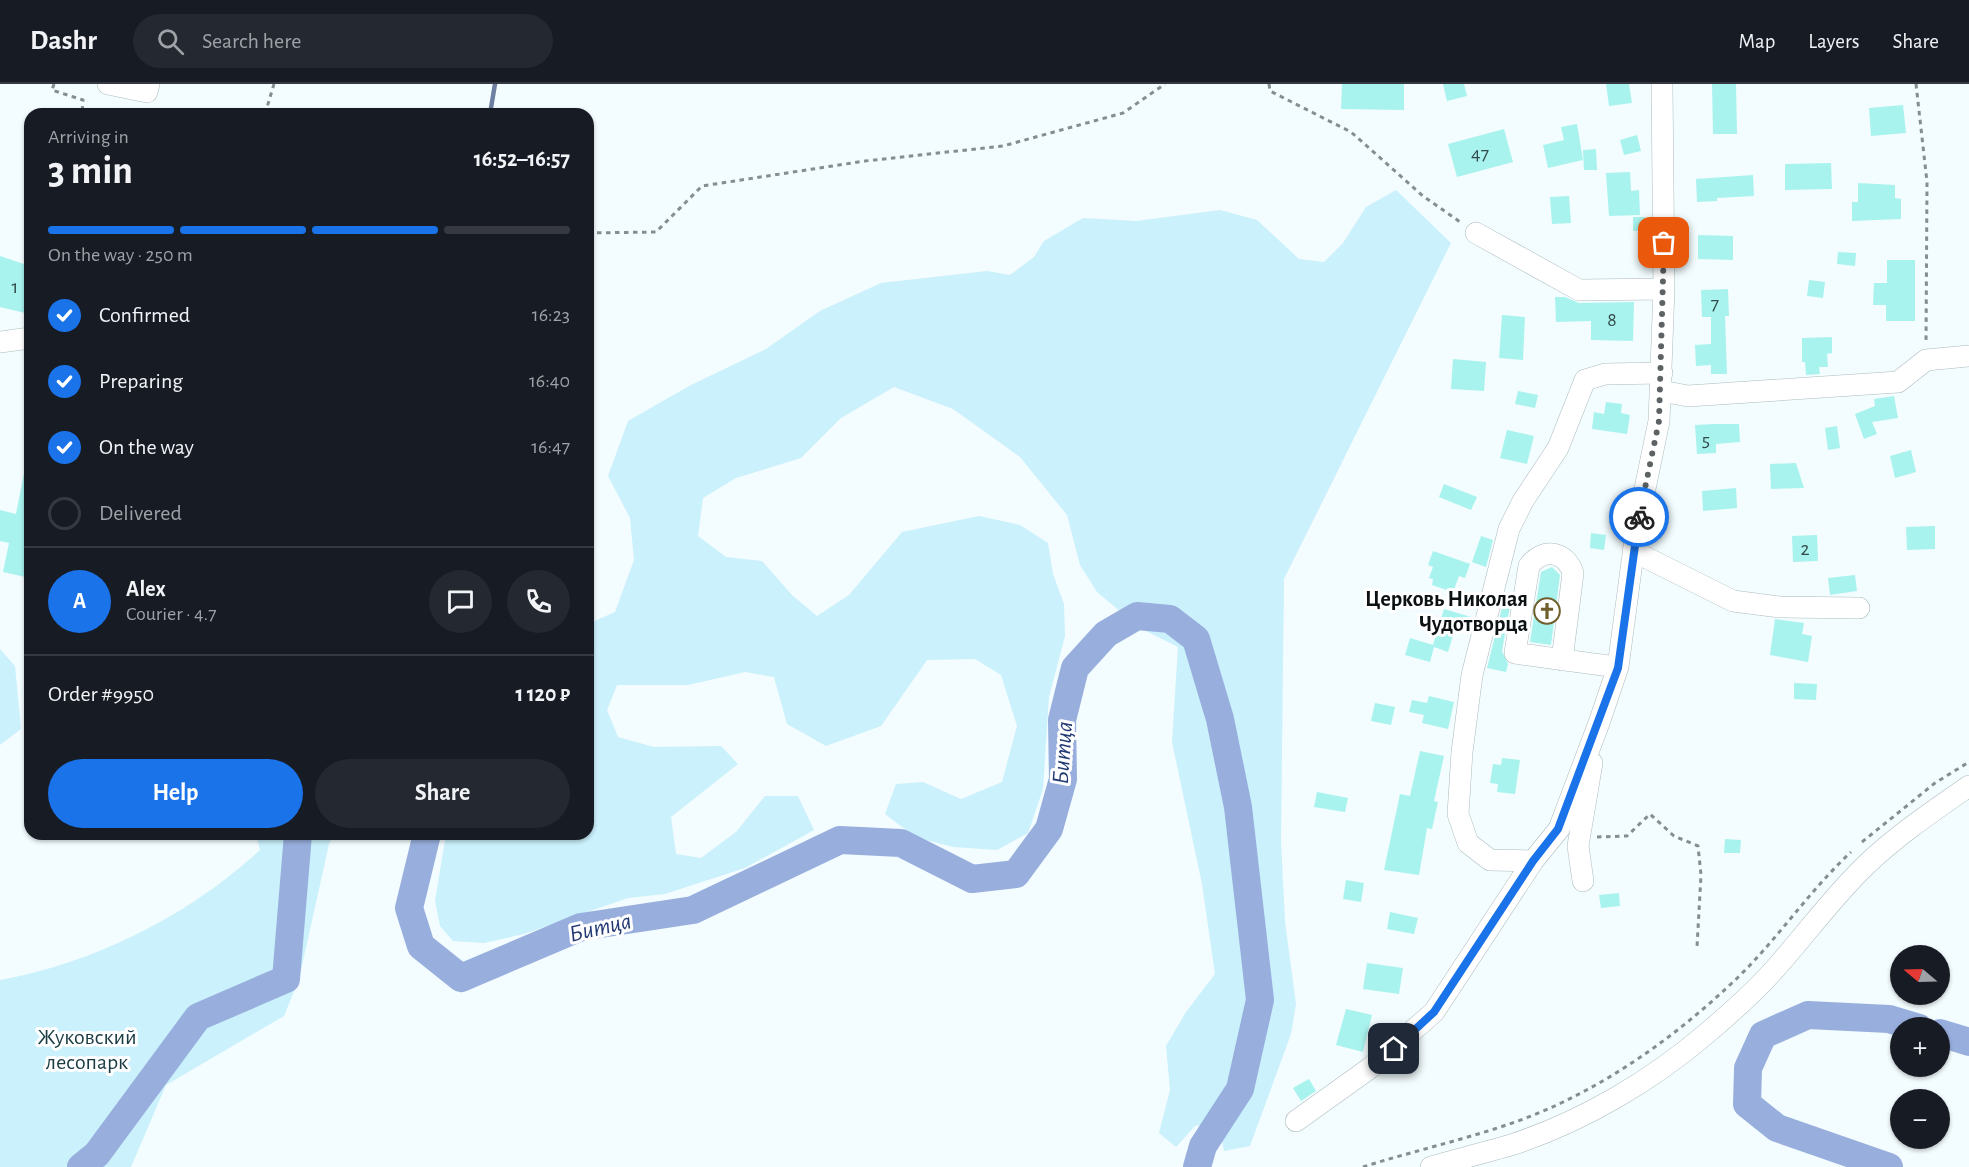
<!DOCTYPE html>
<html lang="en">
<head>
<meta charset="utf-8">
<style>
	body { margin:0; font-family:"Alegreya Sans",sans-serif; background:#242831; color:#f1f3f6; height:100vh; display:flex; flex-direction:column; font-size:22px; white-space:nowrap }
	* { box-sizing:border-box; margin:0 }
	p { font-size:20px; color:#9ea1a6 }
	.icon { flex:none; width:33px; height:33px; fill:none; stroke:currentColor; stroke-width:2; stroke-linecap:round; stroke-linejoin:round }
	.map { position:relative; flex:1; overflow:hidden }
	.side { position:absolute; left:24px; top:24px; width:570px; height:732px; display:flex; flex-direction:column; background:#171b24; border-radius:18px; box-shadow:0 2px 4px #0004 }
	.side>* { flex:none }
	.needle { width:39px; rotate:289deg }
	.controls { position:absolute; left:1890px; top:861px; display:grid; gap:12px }
	.controls a { display:grid; place-items:center; width:60px; height:60px; border-radius:50%; background:#171b24; box-shadow:0 2px 4px #0004; font-size:30px }
	.pin { position:absolute; display:grid; place-items:center; width:51px; height:51px; color:#fff; margin:-26px; border-radius:12px; box-shadow:0 3px 9px #0006 }
	.courier { position:absolute; display:grid; place-items:center; width:60px; height:60px; margin:-30px; border:4px solid #1a73e8; border-radius:50%; background:#fff; color:#222; box-shadow:0 2px 8px #0007 }
	.overview em { font-style:normal; font-weight:700 }
	.overview div { display:flex; flex-direction:column-reverse }
	.overview { display:flex; align-items:center; justify-content:space-between; height:102px; padding:0 24px }
	h1 { font-size:39px; font-weight:700; line-height:45px }
	.bar { display:grid; grid-template-columns:repeat(4,1fr); gap:9px 6px; align-content:center; height:72px; padding:0 24px }
	.bar i { height:8px; border-radius:4px; background:#363941 }
	.bar .active { background:#1a73e8 }
	.bar p { grid-column:span 4 }
	.line { display:flex; align-items:center; gap:15px; padding:0 24px; border-top:2px solid #363941 }
	.line div { flex:1 }
	.round { display:grid; place-items:center; flex:none; width:63px; height:63px; border-radius:32px; background:#242831 }
	ol { padding:0 24px; list-style:none }
	li { display:flex; align-items:center; gap:18px; height:66px }
	li p { margin-inline-start:auto }
	li .icon { padding:6px; border-radius:50%; background:#1a73e8; color:#fff; stroke-width:4 }
	li:last-child { color:#9ea1a6 }
	li i { width:33px; height:33px; border:3px solid #363941; border-radius:50% }
	.button { display:flex; gap:12px; margin-top:auto; padding:12px 24px }
	.button a { flex:1; height:69px; border-radius:36px; background:#1a73e8; color:#fff; font-size:24px; font-weight:700; line-height:69px; text-align:center }
	.button a+a { background:#242831; color:#f1f3f6 }
	header { display:flex; align-items:center; gap:36px; box-sizing:border-box; height:84px; padding:0 30px; background:#171b24; border-bottom:2px solid #363941 }
	header strong { font-size:28px }
	nav { display:flex; gap:33px; margin-inline-start:auto; font-size:21px }
	.search { width:420px; height:54px; background:#242831; display:flex; align-items:center; gap:15px; box-sizing:border-box; padding:0 21px; border-radius:33px; color:#9ea1a6; font-size:22px }
	.map>svg:first-child { display:block }
</style>
</head>
<body>
<header>
<strong>Dashr</strong>
<div class="search"><svg class="icon" aria-label="search" viewBox="0 0 24 24"><circle cx="10" cy="10" r="6"/><path d="M15 15l6 6"/></svg>Search here</div>
<nav><a>Map</a><a>Layers</a><a>Share</a></nav>
</header>
<div class="map">
<svg width="1969" height="1083" viewBox="0 0 1969 1083">
	<rect width="100%" height="100%" fill="#f3fcfe"/>
	<path fill="#cbf1fc" d="M1396 106 1451 159 1284 495 1281 757 1285 838 1296 920 1291 950 1250 1062 1224 1067 1218 1039 1195 1042 1176 1063 1159 1049 1170 1006 1166 962 1186 928 1215 890 1202 800 1172 658 1178 563 1140 544 1097 508 1080 481 1067 431 1020 373 953 325 894 303 841 334 801 374 736 394 703 414 698 452 726 473 762 477 792 511 817 532 849 511 902 448 979 432 1020 441 1048 459 1053 490 1064 520 1065 552 1049 613 1043 705 1028 749 997 766 953 763 915 753 885 730 896 700 923 698 961 715 1002 698 1017 642 1001 591 975 575 927 576 881 642 826 662 787 640 774 593 745 588 688 601H617L607 626 618 653 654 663 721 662 738 680 671 733 676 770 701 774 736 748 765 712H798L814 746 745 784 665 810 628 814 524 850 484 859 453 857 440 842 435 817 446 750H588V540L615 528 634 476 630 434 608 392 628 337 689 302 766 265 820 227 881 199 987 187 1010 191 1034 173 1044 157 1083 134 1136 137 1220 126 1257 136 1299 175 1324 178 1343 159 1366 123Z
		M0 565 15 582 21 645 0 661Z
		M256 750H334L329 760 299 895 284 932 166 1001 131 1083H0V896C96 878 188 832 260 766Z"/>
	<g fill="none" stroke-linecap="round" stroke-linejoin="round">
		<path stroke="#6e80a1" stroke-width="4.5" d="M490 30 495 0"/>
		<path stroke="#98afde" stroke-width="28" d="M427 750 409 824 421 862 461 894 581 843 693 826 840 756 901 759 972 795 1016 790 1049 745 1063 695 1062 636 1075 584 1106 550 1137 532 1170 535 1196 555 1220 635 1238 723 1260 916 1240 1005 1203 1062 1197 1083
			M1940 949 1969 958
			M81 1083 97 1070 198 933 286 895 298 750
			M1889 1083 1777 1044 1747 1020 1748 984 1763 951 1808 931 1889 935 1919 944"/>
	</g>
	<path fill="#a9f3ee" d="M1342 0H1404V26L1341 25Z
		M1443 0H1464L1467 12 1447 17Z
		M1606 0H1629L1632 19 1609 22Z
		M1712 0H1736L1737 50H1713Z
		M1903 21 1906 49 1871 52 1869 24Z
		M1577 40 1583 76 1548 84 1543 61 1564 56 1561 43Z
		M1504 45 1513 78 1457 93 1448 60Z
		M1637 51 1641 67 1624 71 1620 56Z
		M1596 65 1597 86H1584L1583 66Z
		M1831 79 1832 105 1785 106V80Z
		M1630 88 1631 107 1639 106 1640 131 1609 132 1606 89Z
		M1753 91 1754 112 1717 114V117L1697 118 1696 95Z
		M1858 99 1895 101V114L1901 115V135L1852 137V118H1858Z
		M1569 112 1571 139 1552 140 1550 113Z
		M1633 133H1645L1646 146 1633 147Z
		M1698 151 1733 152V176L1698 175Z
		M1838 168 1856 169 1855 182 1837 180Z
		M0 172 30 182V224L27 223 25 229 0 223Z
		M1887 176H1915V237H1886V221H1873L1874 199H1887Z
		M1809 196 1825 198 1823 214 1807 212Z
		M1728 205 1729 232H1725L1727 290H1711V281L1696 282 1695 261 1711 260V233H1702L1701 206Z
		M1555 213H1565L1579 219 1634 218 1633 257 1591 256V237L1556 238Z
		M1502 231 1525 233 1523 276 1499 274Z
		M1832 253V269L1827 270 1828 283H1819L1820 290 1806 291 1805 278H1802V254Z
		M1453 275 1486 278 1484 307 1451 305Z
		M1518 307 1538 311 1535 324 1515 320Z
		M1894 312 1898 334 1872 338 1877 350 1864 355 1855 330 1875 322 1874 315Z
		M1606 318 1622 320 1621 329 1630 331 1627 350 1592 345 1594 328 1604 330Z
		M1714 340H1739L1740 358 1716 360V369L1697 370 1695 341Z
		M1837 342 1840 364 1828 366 1825 344Z
		M1507 346 1534 352 1527 380 1500 374Z
		M1911 366 1916 388 1895 394 1890 372Z
		M1796 379 1804 404 1771 405 1770 380Z
		M24 389 30 390V494L3 488 9 459 0 457V426L16 430Z
		M1444 400 1477 413 1471 426 1439 413Z
		M1736 404 1737 424 1703 427 1702 407Z
		M1935 442V465L1907 466 1906 443Z
		M1591 449 1606 451 1604 466 1590 464Z
		M1817 451 1818 477 1793 478 1792 452Z
		M1481 452 1493 456 1486 483 1472 478Z
		M1433 467 1470 480 1465 494 1459 492 1453 508 1432 501 1433 495 1429 494 1433 483 1428 481Z
		M1552 483 1560 491 1551 561 1530 558 1541 488Z
		M1855 491 1857 507 1830 511 1828 494Z
		M1503 520 1510 522 1502 567 1508 580 1506 588 1487 584Z
		M1444 525 1471 533 1466 548 1455 545 1448 568 1434 563 1430 578 1405 571 1410 554 1433 561Z
		M1775 535 1804 539 1802 550 1812 552 1808 578 1770 571Z
		M1794 599 1817 600 1816 616 1794 615Z
		M1429 612 1454 618 1448 645 1422 639 1424 631 1409 628 1412 616 1427 619Z
		M1375 619 1395 623 1391 641 1371 637Z
		M1420 667 1444 672 1434 717 1438 718 1432 745 1427 744 1419 791 1384 786 1400 710 1410 712Z
		M1502 674 1520 676 1515 710 1497 708 1498 700 1490 699 1493 680 1501 681Z
		M1317 708 1348 714 1345 728 1314 723Z
		M1725 755 1741 756 1740 769H1724Z
		M1346 796 1364 799 1361 818 1343 815Z
		M1619 809 1620 822 1601 824 1599 811Z
		M1390 828 1418 834 1414 850 1387 845Z
		M1367 879 1403 884 1399 910 1363 905Z
		M1346 925 1372 931 1363 968 1336 961Z
		M1309 995 1316 1007 1301 1017 1293 1004Z"/>
	<g fill="none" stroke-linecap="round" stroke-linejoin="round">
		<g stroke="#acbbbe" stroke-width="22">
			<path id="minor" d="M108 0 147 8 149 0
				M1476 149 1579 206 1664 205
				M0 258 30 254
				M1661 307 1688 312 1898 298 1926 276 1969 272
				M1633 467 1733 517 1780 523 1859 524
				M1562 576 1573 489C1566 467 1543 463 1529 482L1515 569C1550 574 1584 579 1618 583
				M1533 777 1490 776 1468 759 1458 730 1462 668 1472 591 1509 445 1523 417 1558 364 1585 296 1605 290 1662 289
				M1583 797 1578 762 1592 679
				M1296 1037 1370 984 1434 928 1533 777 1559 745 1599 639 1618 583 1636 448 1659 337 1664 205 1662 0
				M1431 1083C1459 1075 1487 1068 1514 1060 1583 1037 1651 997 1706 950 1732 928 1760 903 1781 878 1809 846 1834 812 1865 782 1896 752 1933 727 1969 702"/>
		</g>
		<path stroke="#868d8f" stroke-width="3" stroke-dasharray="4.5 4.5" stroke-linecap="butt" d="M54 0 52 6 83 16 82 30
			M1269 0 1270 7 1351 48 1423 112 1463 140
			M1916 0 1927 98 1926 260
			M265 30 274 0
			M588 149 656 148 702 102 865 77 1003 62 1123 29 1165 0
			M1597 753 1627 752 1650 730 1674 752 1698 762 1701 791 1697 863
			M1862 758 1935 699 1969 678
			M1363 1083C1428 1062 1499 1049 1561 1019 1624 989 1681 947 1732 899 1775 859 1807 809 1851 768"/>
		<use href="#minor" stroke="#fff" stroke-width="21"/>
	</g>
	<g fill="none" stroke-linecap="round" stroke-linejoin="round">
		<path stroke="#5d6365" stroke-width="6" stroke-dasharray="0 10.8" d="M1639 433 1659 337 1664 159"/>
		<path stroke="#1a73e8" stroke-width="8" d="M1394 965 1434 928 1533 777 1558 745 1618 584 1639 433"/>
	</g>
	<defs>
		<g id="church-ring" transform="scale(1.35)"><circle r="9.5" fill="#fff" stroke="#6e5f2c" stroke-width="1.5"/><path d="M-1.2-6h2.4v3.5h3.3v2.4h-3.3V6h-2.4V-.1h-3.3v-2.4h3.3Z" fill="#6e5f2c"/></g>
	</defs>
	<g fill-rule="evenodd">
		<use href="#church-ring" x="1547" y="527"/>
	</g>
	<g text-anchor="middle" stroke-width="6" stroke-linejoin="round" paint-order="stroke">
		<g font-size="20" fill="#334a4a">
			<text x="1480" y="76">47</text>
			<text x="15" y="209">1</text>
			<text x="1715" y="226">7</text>
			<text x="1612" y="242">8</text>
			<text x="1706" y="362">5</text>
			<text x="1805" y="471">2</text>
		</g>
		<g font-size="22" font-weight="bold" fill="#0c1113" stroke="#fff" text-anchor="end">
			<text x="1528" y="522">Церковь Николая<tspan x="1528" dy="25">Чудотворца</tspan></text>
		</g>
		<g font-size="22" fill="#193b43" stroke="#fff">
			<text x="87" y="960">Жуковский<tspan x="87" dy="25">лесопарк</tspan></text>
		</g>
		<g font-size="24" font-style="italic" fill="#223a73" stroke="#fff">
			<text transform="translate(1062 669) rotate(-86)" y="8">Битца</text>
			<text transform="translate(600 843) rotate(-13)" y="8">Битца</text>
		</g>
	</g>
</svg>
<div class="controls">
<a><svg class="needle" viewBox="-14 -14 28 28"><path d="M0-13l5 13h-10z" fill="#e53935"/><path d="M0 13l5-13h-10z" fill="#9ea1a6"/></svg></a>
<a>+</a>
<a>−</a>
</div>
<div class="pin" style="left:1664px;top:159px;background:#ea580c"><svg class="icon" aria-label="bag" viewBox="0 0 24 24"><path d="M5 8h14l-1 12H6zM9 8a3 3 0 0 1 6 0"/></svg></div>
<div class="pin" style="left:1394px;top:965px;background:#1f2937"><svg class="icon" aria-label="home" viewBox="0 0 24 24"><path d="M3 11l9-7 9 7M6 9v11h12V9"/></svg></div>
<div class="courier" style="left:1639px;top:433px"><svg class="icon" aria-label="bike" viewBox="0 0 24 24"><circle cx="6" cy="16" r="4"/><circle cx="18" cy="16" r="4"/><path d="M6 16l4-8h5l3 8M10 8l3 8H6M13 5h3"/></svg></div>
<section class="side">
<div class="overview"><div><h1>3 min</h1><p>Arriving in</p></div><em>16:52–16:57</em></div>
<div class="bar"><i class="active"></i><i class="active"></i><i class="active"></i><i></i><p>On the way · 250 m</p></div>
<ol>
<li><svg class="icon" aria-label="check" viewBox="0 0 24 24"><path d="M5 12l5 5 9-10"/></svg>Confirmed<p>16:23</p></li>
<li><svg class="icon" aria-label="check" viewBox="0 0 24 24"><path d="M5 12l5 5 9-10"/></svg>Preparing<p>16:40</p></li>
<li><svg class="icon" aria-label="check" viewBox="0 0 24 24"><path d="M5 12l5 5 9-10"/></svg>On the way<p>16:47</p></li>
<li><i></i>Delivered</li>
</ol>
<div class="line" style="height:108px"><b class="round" style="background:#1a73e8;color:#fff">A</b><div><b>Alex</b><p>Courier · 4.7</p></div><a class="round"><svg class="icon" aria-label="chat" viewBox="0 0 24 24"><path d="M4 5h16v11H9l-5 4z"/></svg></a><a class="round"><svg class="icon" aria-label="phone" viewBox="0 0 24 24"><path d="M5 4h4l2 5-3 2q2 4 5 5l2-3 5 2v4C11 20 4 13 5 4z"/></svg></a></div>
<div class="line" style="height:78px"><div>Order #9950</div><b>1 120 ₽</b></div>
<div class="button"><a>Help</a><a>Share</a></div>
</section>
</div>
</body>
</html>
